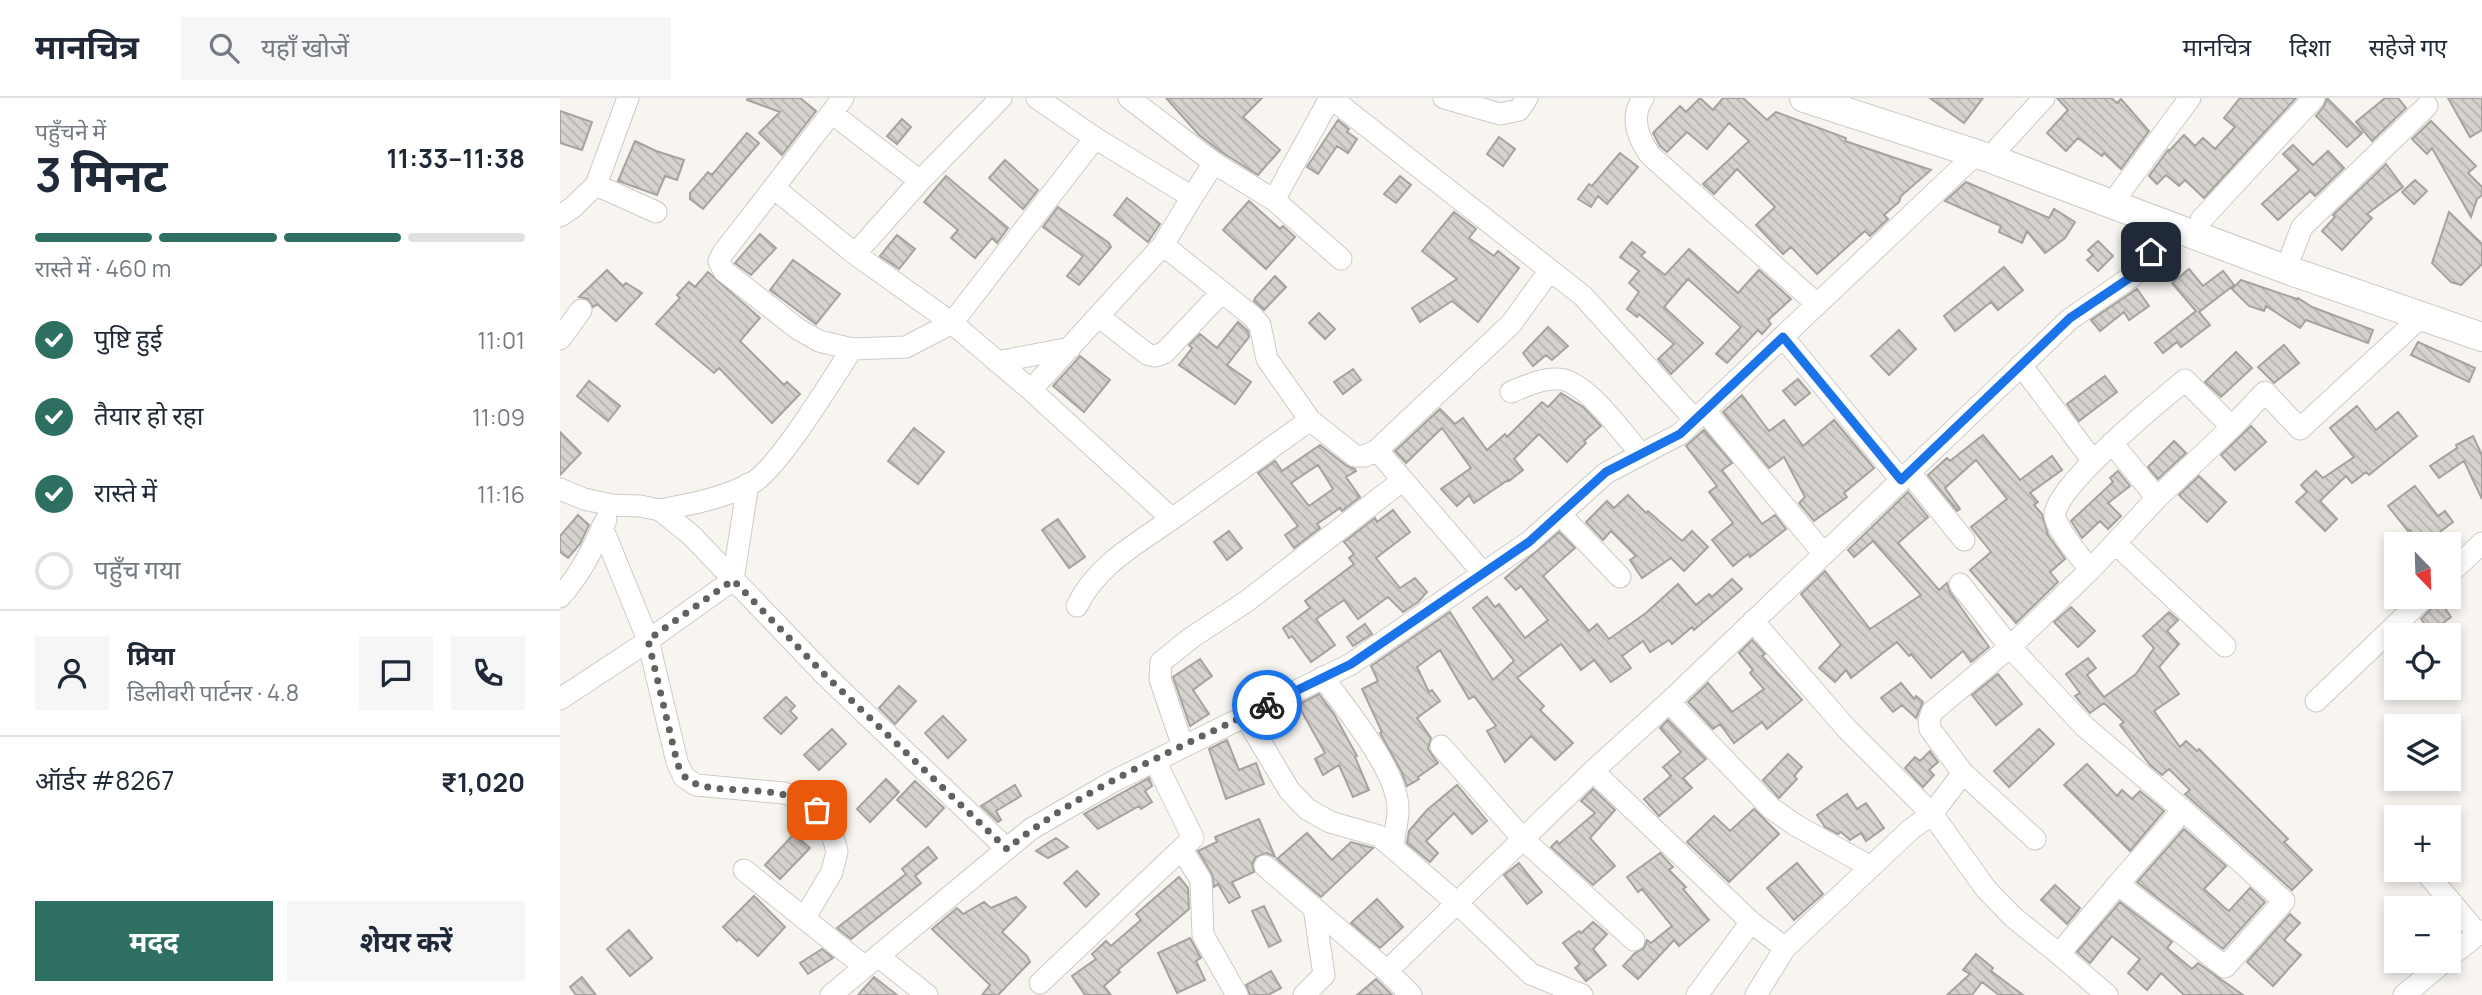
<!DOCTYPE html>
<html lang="hi">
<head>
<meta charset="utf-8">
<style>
	body { margin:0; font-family:Manrope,"Noto Sans Devanagari",sans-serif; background:#f6f6f7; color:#1f2937; height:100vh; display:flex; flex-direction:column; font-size:26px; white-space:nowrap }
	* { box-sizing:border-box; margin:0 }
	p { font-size:23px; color:#747a83 }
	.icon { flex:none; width:38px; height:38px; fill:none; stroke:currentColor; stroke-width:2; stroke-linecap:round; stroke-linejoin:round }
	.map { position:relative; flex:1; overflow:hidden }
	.drawer { display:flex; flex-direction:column; background:#fff; width:560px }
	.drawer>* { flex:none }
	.needle { width:46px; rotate:157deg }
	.controls { position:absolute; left:1824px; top:434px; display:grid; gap:14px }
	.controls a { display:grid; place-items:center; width:77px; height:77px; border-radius:0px; background:#fff; box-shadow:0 4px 10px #0003; font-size:35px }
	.pin { position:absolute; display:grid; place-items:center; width:60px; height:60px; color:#fff; margin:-30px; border-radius:14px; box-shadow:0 4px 10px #0006 }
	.courier { position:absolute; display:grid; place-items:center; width:70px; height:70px; margin:-35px; border:5px solid #1a73e8; border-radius:50%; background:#fff; color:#222; box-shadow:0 2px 9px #0007 }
	.overview em { font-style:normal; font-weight:700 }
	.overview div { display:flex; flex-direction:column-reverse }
	.overview { display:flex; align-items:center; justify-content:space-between; height:119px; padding:0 35px }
	h1 { font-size:46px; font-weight:700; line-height:52px }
	.bar { display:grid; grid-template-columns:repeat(4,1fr); gap:10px 7px; align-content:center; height:84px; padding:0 35px }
	.bar i { height:9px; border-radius:5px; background:#e0e1e3 }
	.bar .current { background:#2d6f60 }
	.bar p { grid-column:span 4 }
	.line { display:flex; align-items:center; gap:18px; padding:0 35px; border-top:2px solid #e0e1e3 }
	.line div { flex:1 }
	.round { display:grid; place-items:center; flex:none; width:74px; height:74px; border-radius:0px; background:#f6f6f7 }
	ol { padding:0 35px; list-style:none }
	li { display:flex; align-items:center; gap:21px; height:77px }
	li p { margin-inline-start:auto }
	li .icon { padding:7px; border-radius:50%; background:#2d6f60; color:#fff; stroke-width:4 }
	li:last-child { color:#747a83 }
	li i { width:38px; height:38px; border:4px solid #e0e1e3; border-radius:50% }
	.button { display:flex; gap:14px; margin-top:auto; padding:14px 35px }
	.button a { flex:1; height:80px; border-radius:0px; background:#2d6f60; color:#fff; font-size:28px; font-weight:700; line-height:80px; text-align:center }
	.button a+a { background:#f6f6f7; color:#1f2937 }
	header { display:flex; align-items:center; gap:42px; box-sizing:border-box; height:98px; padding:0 35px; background:#fff; border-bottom:2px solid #e0e1e3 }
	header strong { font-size:33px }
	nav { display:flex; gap:38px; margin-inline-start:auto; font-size:24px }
	.search { width:490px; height:63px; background:#f6f6f7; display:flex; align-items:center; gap:18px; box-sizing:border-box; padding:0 24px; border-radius:0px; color:#747a83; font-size:26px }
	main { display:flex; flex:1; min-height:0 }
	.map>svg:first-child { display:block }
</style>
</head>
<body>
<header>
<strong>मानचित्र</strong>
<div class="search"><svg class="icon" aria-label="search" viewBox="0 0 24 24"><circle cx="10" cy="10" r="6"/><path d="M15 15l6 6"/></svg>यहाँ खोजें</div>
<nav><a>मानचित्र</a><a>दिशा</a><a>सहेजे गए</a></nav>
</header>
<main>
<section class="drawer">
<div class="overview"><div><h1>3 मिनट</h1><p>पहुँचने में</p></div><em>11:33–11:38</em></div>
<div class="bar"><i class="current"></i><i class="current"></i><i class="current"></i><i></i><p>रास्ते में · 460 m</p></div>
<ol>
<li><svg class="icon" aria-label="check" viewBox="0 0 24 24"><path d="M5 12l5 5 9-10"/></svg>पुष्टि हुई<p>11:01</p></li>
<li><svg class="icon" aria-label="check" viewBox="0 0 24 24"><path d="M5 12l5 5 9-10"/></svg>तैयार हो रहा<p>11:09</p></li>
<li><svg class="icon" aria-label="check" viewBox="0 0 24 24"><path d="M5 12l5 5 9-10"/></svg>रास्ते में<p>11:16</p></li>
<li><i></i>पहुँच गया</li>
</ol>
<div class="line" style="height:126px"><a class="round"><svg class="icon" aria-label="person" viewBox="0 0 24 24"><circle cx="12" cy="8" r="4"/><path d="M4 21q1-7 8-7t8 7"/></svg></a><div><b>प्रिया</b><p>डिलीवरी पार्टनर · 4.8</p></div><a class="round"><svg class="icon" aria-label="chat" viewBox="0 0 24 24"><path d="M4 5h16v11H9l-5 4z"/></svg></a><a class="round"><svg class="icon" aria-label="phone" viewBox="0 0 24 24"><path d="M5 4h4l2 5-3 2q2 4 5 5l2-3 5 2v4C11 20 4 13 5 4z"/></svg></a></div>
<div class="line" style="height:91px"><div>ऑर्डर #8267</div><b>₹1,020</b></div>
<div class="button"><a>मदद</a><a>शेयर करें</a></div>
</section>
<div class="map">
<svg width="1922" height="897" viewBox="0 0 1922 897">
	<defs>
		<pattern id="building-back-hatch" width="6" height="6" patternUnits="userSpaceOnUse" patternTransform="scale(1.75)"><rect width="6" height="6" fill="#d6d3ce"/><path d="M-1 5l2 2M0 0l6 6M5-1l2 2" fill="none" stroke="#b7b4b0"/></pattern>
	</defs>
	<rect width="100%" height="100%" fill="#f8f5f1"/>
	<path fill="url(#building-back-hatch)" stroke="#a6a39f" stroke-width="2" fill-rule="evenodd" d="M188 0H240L256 13 222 57 199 35 220 14 187 2Z
		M606 0H702L683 19 720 52 698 77 661 54 639 37Z
		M1140 0 1153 12 1163 0H1183L1207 22 1216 14 1286 40 1285 43 1371 72 1341 98 1339 104 1324 117 1328 121 1310 138 1305 133 1257 176 1231 149 1223 156 1196 127 1215 109 1177 71 1154 96 1143 86 1189 43 1169 25 1147 51 1127 34 1107 54 1100 48 1093 35 1120 8 1126 14Z
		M1370 0H1423L1404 25Z
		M1497 0H1551L1557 5 1561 1 1589 33 1561 71 1544 55 1542 58 1518 40 1506 53 1487 35 1508 12Z
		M1680 0H1736L1644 100 1625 82 1619 88 1606 77 1597 86 1589 78 1608 52 1609 53 1624 37 1635 48 1643 40 1655 51 1675 29 1664 20Z
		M1767 0 1802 35 1787 49 1756 18 1764 8Z
		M1825 0H1838L1846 10 1812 43 1796 24Z
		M1888 0H1922V32L1910 39Z
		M0 13 32 24 22 52 0 45Z
		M342 21 351 29 337 46 327 38Z
		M778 22 789 31 787 34 797 41 788 55 777 48 758 76 747 69Z
		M1871 23 1916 68 1908 75 1922 89V97L1917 101 1911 119 1872 50 1867 56 1852 41Z
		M187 35 199 45 143 111 130 101V95L148 74 152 77Z
		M939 39 955 51 943 68 927 56Z
		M75 43 96 53 124 62 117 82 105 78 97 97 58 83Z
		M1733 47 1753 67 1768 53 1784 70 1755 98 1750 93 1718 122 1702 106 1739 72 1723 56Z
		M1060 55 1078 69 1047 106 1038 98 1031 109 1018 101 1029 86 1032 88Z
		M445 62 478 92 463 111 429 80Z
		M1826 66 1843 89 1807 116 1812 120 1782 152 1762 133 1775 119 1773 117Z
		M386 78 448 130 437 145 432 140 415 160 391 140 398 132 364 104Z
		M840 78 851 87 836 105 824 96Z
		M1855 82 1867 93 1854 106 1842 94Z
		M1406 84 1489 120 1494 111 1515 124 1505 140 1485 155 1467 133 1462 145 1439 134 1441 128 1385 103Z
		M567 100 600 126 588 144 554 117Z
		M689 103 720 131 723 128 735 139 706 171 663 132Z
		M498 109 549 145 551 149 519 187 507 178 523 158 483 129Z
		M894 114 916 131 909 140 934 158 938 153 959 170 918 224 892 203 860 224 852 210 897 181 862 153Z
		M1889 114 1922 146V166L1901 187 1891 184 1872 165Z
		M200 136 216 150 191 177 175 165Z
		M337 137 355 151 339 171 320 158Z
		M1538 143 1553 158 1538 173 1527 162 1533 157 1528 152Z
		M1072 144 1085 154 1081 158 1105 177 1129 151 1178 195 1199 172 1231 201 1208 222 1211 226 1202 236 1198 232 1167 265 1156 256 1181 229 1128 181 1104 209 1143 245 1111 276 1098 261 1114 246 1079 216 1077 219 1067 211 1079 194 1069 185 1079 173 1060 159Z
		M233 162 280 196 256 226 210 192Z
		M1444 169 1463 192 1438 212 1431 204 1395 233 1384 218Z
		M1629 171 1643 188 1663 173 1674 187 1639 214 1650 227 1621 249 1617 244 1603 255 1595 245 1636 213 1612 185Z
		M47 172 63 188 66 185 82 195 56 223 37 206 33 209 28 201 19 199Z
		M148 174 200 220 180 243 224 287 227 284 240 296 212 325 159 270 154 275 96 226 120 200 117 197 129 184 135 189Z
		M715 178 726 189 704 212 694 203 695 200Z
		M1681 182 1737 201 1738 200 1752 209 1813 232 1808 245 1746 222 1740 230 1706 208 1704 213 1689 208 1672 191Z
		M1577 191 1589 208 1569 222 1564 214 1540 233 1531 222Z
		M759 215 775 231 765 241 749 225Z
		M678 224 688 233 689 239 667 267 691 284 675 306 619 267 632 250 629 247 640 236 657 250Z
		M988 229 1008 248 992 262 986 257 973 268 963 255Z
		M1339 232 1356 251 1329 277 1311 258Z
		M1858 244 1915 270 1909 284 1851 257Z
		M1724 247 1739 265 1714 285 1698 269Z
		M1676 254 1692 270 1661 299 1645 284Z
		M520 258 550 282 524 314 493 288Z
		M793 271 801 282 783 296 774 284Z
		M1545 278 1557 294 1519 323 1507 306Z
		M1238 281 1250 295 1235 307 1223 293Z
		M29 283 60 308 48 323 17 298Z
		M1001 295 1023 309 1041 328 1024 343 1026 345 1007 364 979 336 954 361 963 372 949 383 948 382 914 405 909 397 897 408 881 391 911 370 882 330 846 365 835 353 880 311 895 326 903 320 927 352 945 336 947 339 982 304 988 309Z
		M1182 297 1209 333 1224 322 1243 348 1274 322 1314 370 1284 395 1287 399 1254 423 1239 405 1245 399 1224 359 1209 370 1163 314Z
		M1797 308 1816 332 1838 314 1857 338 1809 377 1806 374 1792 385 1786 378 1760 403 1777 421 1765 433 1736 404 1747 394 1741 387 1756 373 1763 380 1794 359 1770 330Z
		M1691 328 1706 344 1675 372 1661 357Z
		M354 330 384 354 358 386 328 363Z
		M1144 332 1172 365 1162 372 1202 426 1215 417 1226 431 1190 459 1188 456 1173 468 1152 442 1173 425 1149 394 1157 388 1126 348Z
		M0 334 21 355 0 377Z
		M1423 337 1460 382 1492 358 1502 372 1470 395 1478 404 1474 407 1482 416 1488 437 1505 461 1490 474 1498 484 1456 525 1410 472 1431 454 1411 429 1447 401 1416 362 1385 390 1400 411 1397 413 1368 377 1387 360 1390 363Z
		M1913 338 1922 357V401L1904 363 1879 380 1870 368 1897 350 1896 347Z
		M1614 343 1626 355 1598 381 1588 369Z
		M760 347 787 368 795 371 796 373 786 379 800 399 782 413 780 410 757 426 760 430 734 450 725 437 738 428 698 375 715 363 722 373ZM758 367 773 391 749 408 731 385Z
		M1558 373 1570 388 1548 405 1561 418 1548 431 1540 423 1522 440 1511 423 1553 384 1550 380Z
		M1639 378 1666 404 1647 424 1619 397Z
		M1855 388 1878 418 1885 413 1893 424 1864 446H1861L1850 432 1848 433 1828 408Z
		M1348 394 1368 419 1338 445 1379 492 1387 485 1390 494 1429 549 1411 564 1403 553 1371 580 1351 556 1349 558 1337 544 1291 580 1286 572 1275 584 1259 570 1281 547 1241 496 1265 473 1310 531 1361 497 1313 443 1294 459 1288 452Z
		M1068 397 1086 415 1088 413 1122 443 1132 433 1148 449 1124 473 1111 460 1082 480 1070 462 1076 458 1051 433 1043 442 1026 424 1047 403 1054 410Z
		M833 412 850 434 816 460 840 490 855 480 867 494 858 504 843 514 828 499 798 521 784 502 756 521 775 547 751 564 732 538 729 540 723 530 750 510 745 503 794 466 789 460 794 456 784 444 815 420 817 424Z
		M18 417 29 427 20 446 8 460 0 454V438Z
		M498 421 525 459 509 470 482 432Z
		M669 433 682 450 667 462 654 444Z
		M999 434 1015 450 983 478 1029 533 1037 526 1049 541 1086 515 1118 486 1136 507 1149 496 1152 499 1172 481 1182 491 1134 532 1132 529 1112 546 1109 542 1090 554 1083 543 1062 558 1071 570 1051 584 1034 562 1021 572 1001 546 957 580 984 608 980 612 1013 645 995 662 971 638 945 664 927 633 936 628 914 598 909 601 880 552 857 569 869 594 872 592 880 603 857 620 871 640 868 651 878 665 858 679 859 681 847 688 841 673 820 635 822 634 802 591 818 583 811 568 890 514 933 582 954 563 913 510 927 499 935 509 939 506 965 540 988 522 961 488 956 492 945 480Z
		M1878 501 1891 519 1871 534 1861 521 1874 508Z
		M1511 509 1535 533 1518 549 1494 524Z
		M1609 514 1618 522 1607 533 1619 546 1599 569 1619 596 1594 613 1620 649 1626 643 1637 653 1639 651 1728 741 1724 744 1752 772 1732 792 1625 696 1630 692 1609 671 1602 677 1590 667 1560 627 1564 624 1544 605 1530 615 1515 598 1520 595 1506 576 1528 560 1536 570 1527 577 1544 599 1576 576 1594 550 1583 538Z
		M805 526 812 536 793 548 787 539Z
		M1192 542 1205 556 1202 558 1242 602 1207 631 1202 624 1174 645 1160 626 1153 631 1128 604 1148 585 1172 614 1204 591 1190 575 1193 572 1179 555Z
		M640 561 652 578 633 592 649 616 630 628 613 579Z
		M1438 576 1462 606 1436 627 1412 597Z
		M1341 585 1354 601 1356 598 1363 604 1356 620 1342 607 1333 614 1321 600Z
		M339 588 356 603 335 626 319 610Z
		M759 596 774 616 797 658 795 659 809 692 793 699 779 667 763 677 755 661 765 655 738 607Z
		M226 599 235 608 230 613 237 620 221 636 204 620Z
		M383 618 406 642 388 660 365 635Z
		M1108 622 1146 661 1123 680 1132 690 1099 718 1084 701 1111 678 1103 669 1121 654 1100 630Z
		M272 631 286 646 259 672 244 657Z
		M1479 631 1494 646 1449 689 1434 673Z
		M667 642 679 672 696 665 704 686 666 701 649 651Z
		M1370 653 1378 664 1369 672 1374 677 1363 689 1345 670 1355 659 1360 663Z
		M1228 656 1242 669 1234 678 1237 681 1219 700 1203 682Z
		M1527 666 1557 698 1562 692 1572 701 1580 693 1604 713 1570 753 1504 687Z
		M589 680 592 688 585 693 592 704 581 711 579 708 538 731 524 716Z
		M326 681 339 694 310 724 297 711Z
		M355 683 384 710 366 729 337 702Z
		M455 687 461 698 436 713 441 722 438 724 421 708Z
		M897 687 927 723 912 736 894 715 866 743 878 755 870 764 847 745 849 733 867 712Z
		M1033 691 1055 712 1030 740 1055 768 1033 787 991 749 997 743 999 746 1035 715 1021 703Z
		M1287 696 1297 711 1306 705 1324 730 1306 743 1301 735 1290 742 1281 734 1278 736 1265 729 1257 717Z
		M1194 711 1219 736 1169 784 1127 744 1154 718 1170 733Z
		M699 721 715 759 707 755 696 759 692 766 694 774 672 784 680 799 669 805 658 786 654 789 652 776 638 753 657 744 655 739Z
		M1624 731 1666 768 1644 791 1665 810 1669 813 1690 790 1705 804 1663 851 1577 784Z
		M747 735 772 762 791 744 813 750 761 799 717 761Z
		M234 736 250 750 220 781 205 767Z
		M496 740 508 749 488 760 476 753Z
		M368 749 377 760 355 778 361 785 291 841 277 830 346 776 342 771Z
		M1100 755 1113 769 1109 772 1126 789 1123 791 1149 822 1119 848 1114 842 1078 881 1063 868 1075 855 1084 850 1087 842 1091 845 1112 828 1082 791 1078 794 1067 779Z
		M959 765 982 794 967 806 944 777Z
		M1237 765 1263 796 1234 822 1207 790Z
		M517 773 539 796 526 809 504 785Z
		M619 779 628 790 629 811 558 872 560 874 544 888 551 897H525L512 878 536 861 532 856 546 843 551 848 581 822 576 816Z
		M1495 787 1520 810 1507 826 1481 802Z
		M194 798 225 829 198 858 179 841 177 843 163 829Z
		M456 799 466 809 442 834 467 858 470 864 438 897H422L430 887 372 831 397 810 403 816 424 804 431 810Z
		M817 801 843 829 820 850 791 825Z
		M1560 804 1612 844 1607 850 1632 871 1638 865 1683 897H1624L1601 875 1587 892 1568 875 1580 861 1552 838 1530 865 1517 854Z
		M704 808 721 843 709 849 692 813Z
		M1730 816 1740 825 1724 842 1741 857 1713 888 1687 864Z
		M1033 824 1047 836 1033 851 1046 867 1026 883 1015 870 1020 866 1003 845 1019 833 1021 835Z
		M69 832 92 860 70 878 47 851Z
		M630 840 641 860 636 863 645 882 617 895 598 855Z
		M262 851 273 860 248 876 240 865Z
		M1416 856 1433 870 1431 873 1463 897H1439L1422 884 1412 897H1387L1410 876 1403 872Z
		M711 873 721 890 708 897H690L686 887Z
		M22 879 36 897H16L10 889Z
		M314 879 337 897H298Z
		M816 881 832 897H797Z"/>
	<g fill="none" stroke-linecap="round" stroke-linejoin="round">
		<g stroke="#cdcbc6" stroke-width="23">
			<path id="minor" d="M283 0 163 155 159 163 164 173 238 231 259 243 292 251 346 249 392 225 535 40 632 99 654 65 714 102 770 0
				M477 0 535 40
				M569 0 654 65
				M771 0 1023 198 1135 322
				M884 0 940 16 959 12 967 0
				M1083 0C1070 19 1078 40 1090 57L1257 206
				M273 16 360 83 295 156
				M1439 49 1484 0
				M360 83 441 0
				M36 87 96 114
				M214 90 295 156 392 225 471 292 603 147 632 99
				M1561 93 1630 0
				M714 102 781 161
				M0 118 12 110 36 87 68 0
				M1641 122 1754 0
				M603 147 692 218 700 227 707 261 750 322
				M1732 155 1742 129 1867 8
				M538 218 587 256 595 258 604 255 662 194
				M1223 239 1341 382
				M0 241 21 212
				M437 264 510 250
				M1461 267 1533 363
				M471 292 612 421 750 322 795 358H805L817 352
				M951 294C966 288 982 280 998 281 1025 281 1063 336 1081 356
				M1145 313 1264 456
				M1552 345 1597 400
				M1349 374 1404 442
				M0 391 24 401 52 407 80 408 100 412 131 437 265 577 447 751
				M100 412C132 406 164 400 192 385 218 371 273 280 292 251
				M1000 416 1060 479
				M42 429 88 542 117 664 124 679 136 687 224 695 246 703 257 712 271 733 277 753 272 774 245 819
				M1555 445 1665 548
				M1530 472C1521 459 1497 433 1495 418 1492 391 1601 302 1625 282L1672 329
				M923 475 817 352 951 226 990 172
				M1888 477 1922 445
				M1400 486 1450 549 1525 629 1623 712 1724 803 1665 869 1558 786 1623 712
				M0 499C21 476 33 450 46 422
				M517 508C536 468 576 446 612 421
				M763 579C786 612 838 672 838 711 838 724 834 737 833 749
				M0 601 79 549 173 482 188 386
				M1756 603 1865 499
				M1109 604 1211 710 1237 728 1311 769
				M685 618 729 692 747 711 770 724 819 738 898 806 971 876 1022 897
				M881 648 964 742 1074 842
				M623 649 600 581 601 564 631 540 687 503 843 382
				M1033 673 1191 824 1137 897
				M1403 675 1372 716 1426 791 1453 819 1499 856 1558 786
				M1475 741 1403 675 1370 631 1369 623 1372 614 1450 549 1530 472 1597 400 1672 329 1705 294 1740 331 1863 217
				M622 752 641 782 643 837 677 897
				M705 768 827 873 1033 673 1109 604 1510 221 1574 177 1591 154 1600 125
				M184 772 305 869
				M1864 772 1918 836
				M1191 824 1225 850 1350 732 1372 716 1287 631 1193 523
				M1499 856 1547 897
				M318 858 367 897
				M1888 860 1922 833
				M827 873 851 897
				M480 885 633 740 595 663
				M271 897 471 731 554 683 791 566 969 444 1046 375 1120 336 1417 55
				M744 897 764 877 754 810
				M1196 897 1225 850
				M1844 897 1885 863"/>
		</g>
		<g stroke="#cdcbc6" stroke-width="30">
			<path id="secondary" d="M1244 0 1429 60 1725 171 1922 239"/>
		</g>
		<use href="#minor" stroke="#fff" stroke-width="21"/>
		<use href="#secondary" stroke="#fff" stroke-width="28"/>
	</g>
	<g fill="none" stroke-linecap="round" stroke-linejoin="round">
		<path stroke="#62615e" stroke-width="7" stroke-dasharray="0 12.6" d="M257 712C220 680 146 702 125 679 121 676 119 669 117 664L88 542 173 482 265 577 447 751C520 691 622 649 707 607"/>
		<path stroke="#1a73e8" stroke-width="9" d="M707 607 791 566 969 444 1046 374 1120 336 1223 239 1341 382 1510 220 1574 177 1591 154"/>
	</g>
</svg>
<div class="controls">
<a><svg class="needle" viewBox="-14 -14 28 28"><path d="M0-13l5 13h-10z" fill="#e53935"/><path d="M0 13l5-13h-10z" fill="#747a83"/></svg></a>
<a><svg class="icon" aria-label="locate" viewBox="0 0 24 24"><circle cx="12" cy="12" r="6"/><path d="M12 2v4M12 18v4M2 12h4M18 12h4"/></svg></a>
<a><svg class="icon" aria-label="layers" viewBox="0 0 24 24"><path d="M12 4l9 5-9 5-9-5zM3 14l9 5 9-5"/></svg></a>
<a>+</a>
<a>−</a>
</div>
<div class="pin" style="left:257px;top:712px;background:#ea580c"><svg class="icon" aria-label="bag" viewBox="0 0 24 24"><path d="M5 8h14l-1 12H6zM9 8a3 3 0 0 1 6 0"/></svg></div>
<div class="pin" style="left:1591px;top:154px;background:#1f2937"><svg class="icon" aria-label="home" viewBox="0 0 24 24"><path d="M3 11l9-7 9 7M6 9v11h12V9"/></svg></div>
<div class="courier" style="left:707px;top:607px"><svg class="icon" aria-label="bike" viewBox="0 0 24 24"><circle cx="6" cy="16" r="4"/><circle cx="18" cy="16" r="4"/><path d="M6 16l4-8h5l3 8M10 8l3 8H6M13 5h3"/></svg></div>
</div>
</main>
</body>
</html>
